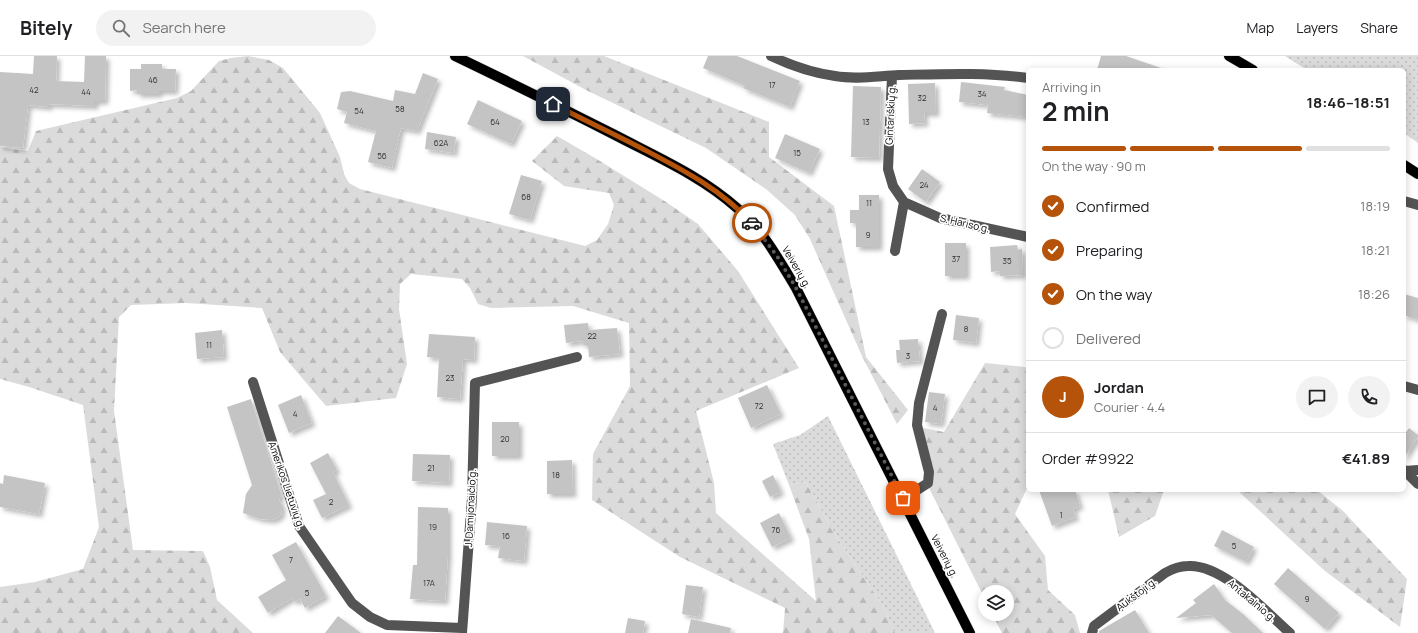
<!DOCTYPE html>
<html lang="en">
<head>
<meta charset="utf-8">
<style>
	body { margin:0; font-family:Manrope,sans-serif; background:#f2f2f2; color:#202124; height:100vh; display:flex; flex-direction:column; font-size:15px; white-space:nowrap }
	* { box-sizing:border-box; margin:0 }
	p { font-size:13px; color:#757577 }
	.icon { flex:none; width:22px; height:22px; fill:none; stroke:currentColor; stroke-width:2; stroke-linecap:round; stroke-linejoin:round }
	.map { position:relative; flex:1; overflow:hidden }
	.sheet { position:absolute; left:1026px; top:12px; width:380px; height:424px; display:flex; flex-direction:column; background:#fff; border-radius:6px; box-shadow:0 2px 10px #0003 }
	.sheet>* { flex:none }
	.controls { position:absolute; left:978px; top:529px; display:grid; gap:8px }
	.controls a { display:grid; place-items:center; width:36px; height:36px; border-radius:50%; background:#fff; box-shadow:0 2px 10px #0003; font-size:20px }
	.pin { position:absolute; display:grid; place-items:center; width:34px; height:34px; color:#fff; margin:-17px; border-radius:8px; box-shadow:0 2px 6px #0006 }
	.courier { position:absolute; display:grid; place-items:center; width:40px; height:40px; margin:-20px; border:3px solid #b45309; border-radius:50%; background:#fff; color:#222; box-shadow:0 1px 5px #0007 }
	.head em { font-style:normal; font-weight:700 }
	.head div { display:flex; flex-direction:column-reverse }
	.head { display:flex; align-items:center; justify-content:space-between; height:68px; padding:0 16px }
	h1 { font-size:26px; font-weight:700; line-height:30px }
	.bar { display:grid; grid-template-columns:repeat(4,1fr); gap:6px 4px; align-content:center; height:48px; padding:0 16px }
	.bar i { height:5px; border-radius:3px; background:#e0e0e0 }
	.bar .active { background:#b45309 }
	.bar p { grid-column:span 4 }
	.line { display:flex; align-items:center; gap:10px; padding:0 16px; border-top:1px solid #e0e0e0 }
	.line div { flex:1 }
	.round { display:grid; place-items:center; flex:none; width:42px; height:42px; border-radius:21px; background:#f2f2f2 }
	ol { padding:0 16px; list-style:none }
	li { display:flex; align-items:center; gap:12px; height:44px }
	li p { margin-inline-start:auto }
	li .icon { padding:4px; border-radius:50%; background:#b45309; color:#fff; stroke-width:4 }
	li:last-child { color:#757577 }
	li i { width:22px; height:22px; border:2px solid #e0e0e0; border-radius:50% }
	header { display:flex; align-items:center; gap:24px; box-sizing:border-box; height:56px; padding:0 20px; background:#fff; border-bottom:1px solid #e0e0e0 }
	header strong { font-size:19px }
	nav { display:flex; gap:22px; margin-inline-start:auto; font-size:14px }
	.search { width:280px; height:36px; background:#f2f2f2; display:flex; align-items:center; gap:10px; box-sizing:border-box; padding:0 14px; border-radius:22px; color:#757577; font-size:15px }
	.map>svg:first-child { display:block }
</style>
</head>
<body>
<header>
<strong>Bitely</strong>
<div class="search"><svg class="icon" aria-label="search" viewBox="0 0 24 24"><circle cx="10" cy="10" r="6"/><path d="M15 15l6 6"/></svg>Search here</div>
<nav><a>Map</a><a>Layers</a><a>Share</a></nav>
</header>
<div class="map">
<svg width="1418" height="577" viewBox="0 0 1418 577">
	<defs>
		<pattern id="grass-dots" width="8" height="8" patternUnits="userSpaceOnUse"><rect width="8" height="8" fill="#dbdbdb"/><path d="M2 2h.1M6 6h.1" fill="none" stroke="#bababa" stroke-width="1.8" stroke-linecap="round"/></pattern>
		<pattern id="forest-firs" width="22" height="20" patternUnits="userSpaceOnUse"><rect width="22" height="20" fill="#dbdbdb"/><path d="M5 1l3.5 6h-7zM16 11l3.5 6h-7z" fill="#bababa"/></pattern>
		<filter id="shadow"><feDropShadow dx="3.5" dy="3.5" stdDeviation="2" flood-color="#0004"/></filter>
	</defs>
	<rect width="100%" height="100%" fill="#fff"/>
	<path fill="url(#grass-dots)" d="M1285 0H1418V87L1404 77V14H1307Z
		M828 360 935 577H895L883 550 835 479 806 426 789 429 773 388 800 379Z"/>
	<path fill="url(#forest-firs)" d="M248 0 269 4 283 12 320 57 340 101 344 118 349 127 360 133 585 190 597 184 608 168 614 149 609 137 564 130 532 105 557 80 595 102 666 146 698 168 738 215 799 312 696 355 714 427 716 457 816 545 809 483 789 429 806 426 835 479 883 550 895 577H783L785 552 680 501 592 444 593 398 630 330 629 267 573 250 491 252 478 248 470 232 462 223 411 218 400 228 399 253 407 308 396 342 326 350 280 296 262 252 186 247 131 249 119 261 114 355 133 494 203 495 210 511 217 544 253 577H0V531L35 526 83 513 99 471 83 349 29 331 0 323V90L9 93 28 95 36 75 177 42 191 35 219 5 231 2Z
		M523 0H604L769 66V101L834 150 866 301 908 354 897 368 862 300 810 183 795 159 766 133 706 92 586 34Z
		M985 307 1025 311 1028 314V430L1015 458 1045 500 1048 534 1075 559 1080 577H1002L992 558H1007V536H985V543L929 432 933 424 923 372 944 376Z
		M1108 434H1164L1155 460 1119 481Z
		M1237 434H1317L1343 455 1407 523 1400 571 1325 515Z"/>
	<path fill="#c4c4c4" filter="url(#shadow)" d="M34 0H57L56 25 84 26 85 0H106L105 45H95V50L49 48V51L28 49 23 92 0 90V16L33 18Z
		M708 0H737L800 25 790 51 743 32 745 30 703 12Z
		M1101 0H1126L1161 12 1160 14H1097Z
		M141 8H162V13H176L175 35H159V38H137V34L130 35V13H141Z
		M423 17 438 23 417 75 401 72 392 112 368 106 376 75 344 67 347 56 337 53 341 36 350 35 393 45 395 34 415 38Z
		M961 26 1005 31 1004 34 1028 39V61L987 57 988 49 959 46Z
		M935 27 936 57H924L925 67 909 68 908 28Z
		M853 30 881 31 879 102 851 101Z
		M478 44 522 65 511 88 467 68Z
		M427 76 456 81 454 97 425 93Z
		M785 78 820 93 809 117 775 102Z
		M922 113 940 126 926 146 908 133Z
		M521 119 542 125 530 164 509 158Z
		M859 139H879V191H856V167H850V154H859Z
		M945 187H966V220H945Z
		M1017 189 1018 194 1022 193 1023 219 1000 220V215L991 216 990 191Z
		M1404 238 1418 242V264L1404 259Z
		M956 259 979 262 976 287 953 284Z
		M588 267 589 274 617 272 620 298 589 301 588 289H583L582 285 566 287 564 269Z
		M222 274 224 301 197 303 195 277Z
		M429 278 475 281 474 304 463 303 460 343 437 341 439 302 427 301Z
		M918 283 920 305 897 307 896 294H900L899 284Z
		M767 329 781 358 751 372 738 342Z
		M929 336 945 338 941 368 925 366Z
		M301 339 312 367 289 377 278 349Z
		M251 343 281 438 279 444 282 449V453L281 459 277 462 272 464 260 463 243 457 246 438 252 429 227 351Z
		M492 366H519V400H492Z
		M1409 372 1418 379V381L1404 402V379Z
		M328 397 337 414 333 416 349 449 322 462 313 444 326 438 310 407Z
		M413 398 450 399 449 427 412 425Z
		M572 404 573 438H547V405Z
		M4 419 45 427 39 458 0 451V427L3 428Z
		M773 419 781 436 770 441 762 425Z
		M1039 434H1075L1080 450 1073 453 1076 461 1052 470Z
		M418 451 448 452V498L445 545 410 543 413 509H417Z
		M779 457 791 482 772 491 760 467Z
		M487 466 527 470 524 505 498 502 500 490 485 489Z
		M1222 474 1254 491 1246 506 1214 490Z
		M296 486 326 540 305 552 300 543 294 546 292 542 268 557 258 541 286 524 272 499Z
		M1288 512 1339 557 1325 573 1274 528Z
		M1214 528 1225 544 1243 558 1263 577H1232L1211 559 1176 562 1196 547 1193 544Z
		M686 529 703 531 699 561 682 558Z
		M1135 554 1149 577H1099V575Z
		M338 560 361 577H325Z
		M628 562 645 565 643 577H625Z
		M691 563 731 572 730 577H688Z"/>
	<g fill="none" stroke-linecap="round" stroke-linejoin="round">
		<g stroke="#dbdbdb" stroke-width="11">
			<path id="major" d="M455 0C509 26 562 52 615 79 657 101 701 120 737 152 763 174 779 204 796 232L970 577
				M1229 0 1253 14
				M1404 109 1418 118"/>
		</g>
		<path stroke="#545454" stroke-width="10" d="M771 0C790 9 813 17 835 20 856 24 878 20 899 19 943 18 985 16 1028 22
			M892 20 888 113 893 130 904 146 895 195
			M1404 145 1418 149
			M904 146 940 162 1028 181
			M253 326 299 470 352 547 370 561 387 569 462 572
			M1404 330 1418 334
			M1404 414 1418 428
			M1405 415 1418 414
			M903 443 928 427 929 416 917 369 919 347 942 258
			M462 577 472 442 475 327 577 301
			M1092 577 1094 570 1165 517C1172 513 1180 510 1188 510 1223 508 1265 555 1290 577"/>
		<use href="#major" stroke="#000" stroke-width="10"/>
	</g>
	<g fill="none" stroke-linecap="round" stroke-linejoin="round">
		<path stroke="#595959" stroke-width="4" stroke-dasharray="0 7.2" d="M752 167 777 200 796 232 903 442"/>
		<path stroke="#b45309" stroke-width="5" d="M553 48C582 63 612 77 641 92 683 114 719 132 752 167"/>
	</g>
	<g text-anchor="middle" stroke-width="3.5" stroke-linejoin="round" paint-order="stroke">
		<g font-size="8" fill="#313131">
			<text x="153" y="27">46</text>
			<text x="772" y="32">17</text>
			<text x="34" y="37">42</text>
			<text x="86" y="39">44</text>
			<text x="982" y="41">34</text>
			<text x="922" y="45">32</text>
			<text x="400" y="56">58</text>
			<text x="359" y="58">54</text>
			<text x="495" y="69">64</text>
			<text x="866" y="69">13</text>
			<text x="441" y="90">62A</text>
			<text x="797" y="100">15</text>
			<text x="382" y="103">56</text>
			<text x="924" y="132">24</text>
			<text x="526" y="144">68</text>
			<text x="869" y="150">11</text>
			<text x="868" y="182">9</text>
			<text x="956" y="206">37</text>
			<text x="1007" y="208">35</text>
			<text x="966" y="276">8</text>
			<text x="592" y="283">22</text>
			<text x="209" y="292">11</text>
			<text x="908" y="303">3</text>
			<text x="450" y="325">23</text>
			<text x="759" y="353">72</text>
			<text x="935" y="355">4</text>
			<text x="295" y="361">4</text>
			<text x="505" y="386">20</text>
			<text x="431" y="415">21</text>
			<text x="556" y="422">18</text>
			<text x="331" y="449">2</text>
			<text x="1061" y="462">1</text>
			<text x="433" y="474">19</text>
			<text x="776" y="477">76</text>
			<text x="506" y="483">16</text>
			<text x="1234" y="493">5</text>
			<text x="291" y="507">7</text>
			<text x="429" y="530">17A</text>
			<text x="307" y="540">5</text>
			<text x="1307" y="546">9</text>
		</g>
		<g font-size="10" fill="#000" stroke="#fff">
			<text transform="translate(890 59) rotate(-87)" y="4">Gintariškių g.</text>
			<text transform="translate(965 167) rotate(13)" y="4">S. Hariso g.</text>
			<text transform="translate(797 211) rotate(60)" y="4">Veiverių g.</text>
			<text transform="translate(287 429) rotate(71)" y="4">Amerikos Lietuvių g.</text>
			<text transform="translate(470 452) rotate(-87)" y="4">J. Damijonaičio g.</text>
			<text transform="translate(945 500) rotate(63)" y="4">Veiverių g.</text>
			<text transform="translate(1136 538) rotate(-37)" y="4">Aukštoji g.</text>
			<text transform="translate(1252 544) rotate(40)" y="4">Antakalnio g.</text>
		</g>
	</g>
</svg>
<div class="controls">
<a><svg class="icon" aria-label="layers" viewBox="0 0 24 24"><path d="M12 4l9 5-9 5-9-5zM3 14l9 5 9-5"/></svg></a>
</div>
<div class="pin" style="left:903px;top:442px;background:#ea580c"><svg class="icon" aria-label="bag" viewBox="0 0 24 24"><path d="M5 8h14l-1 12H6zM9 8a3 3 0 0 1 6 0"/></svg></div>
<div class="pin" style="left:553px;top:48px;background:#1f2937"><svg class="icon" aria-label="home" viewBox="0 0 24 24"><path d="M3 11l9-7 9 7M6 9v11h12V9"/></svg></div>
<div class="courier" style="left:752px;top:167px"><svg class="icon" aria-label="car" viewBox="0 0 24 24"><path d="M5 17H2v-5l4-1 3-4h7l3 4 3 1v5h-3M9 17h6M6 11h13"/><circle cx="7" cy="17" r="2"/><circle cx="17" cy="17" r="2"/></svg></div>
<section class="sheet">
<div class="head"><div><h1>2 min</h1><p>Arriving in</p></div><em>18:46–18:51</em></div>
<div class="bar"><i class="active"></i><i class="active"></i><i class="active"></i><i></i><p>On the way · 90 m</p></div>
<ol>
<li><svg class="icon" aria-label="check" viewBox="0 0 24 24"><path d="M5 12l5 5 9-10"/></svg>Confirmed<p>18:19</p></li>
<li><svg class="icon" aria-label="check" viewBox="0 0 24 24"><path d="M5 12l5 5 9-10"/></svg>Preparing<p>18:21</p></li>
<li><svg class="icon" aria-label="check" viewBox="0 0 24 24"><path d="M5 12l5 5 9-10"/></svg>On the way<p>18:26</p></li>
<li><i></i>Delivered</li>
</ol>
<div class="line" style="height:72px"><b class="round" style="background:#b45309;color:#fff">J</b><div><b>Jordan</b><p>Courier · 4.4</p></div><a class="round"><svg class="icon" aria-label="chat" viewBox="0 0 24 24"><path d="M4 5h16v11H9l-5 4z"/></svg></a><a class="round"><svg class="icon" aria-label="phone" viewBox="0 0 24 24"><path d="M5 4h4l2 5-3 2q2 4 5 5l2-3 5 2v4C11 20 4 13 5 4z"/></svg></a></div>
<div class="line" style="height:52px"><div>Order #9922</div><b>€41.89</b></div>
</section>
</div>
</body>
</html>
